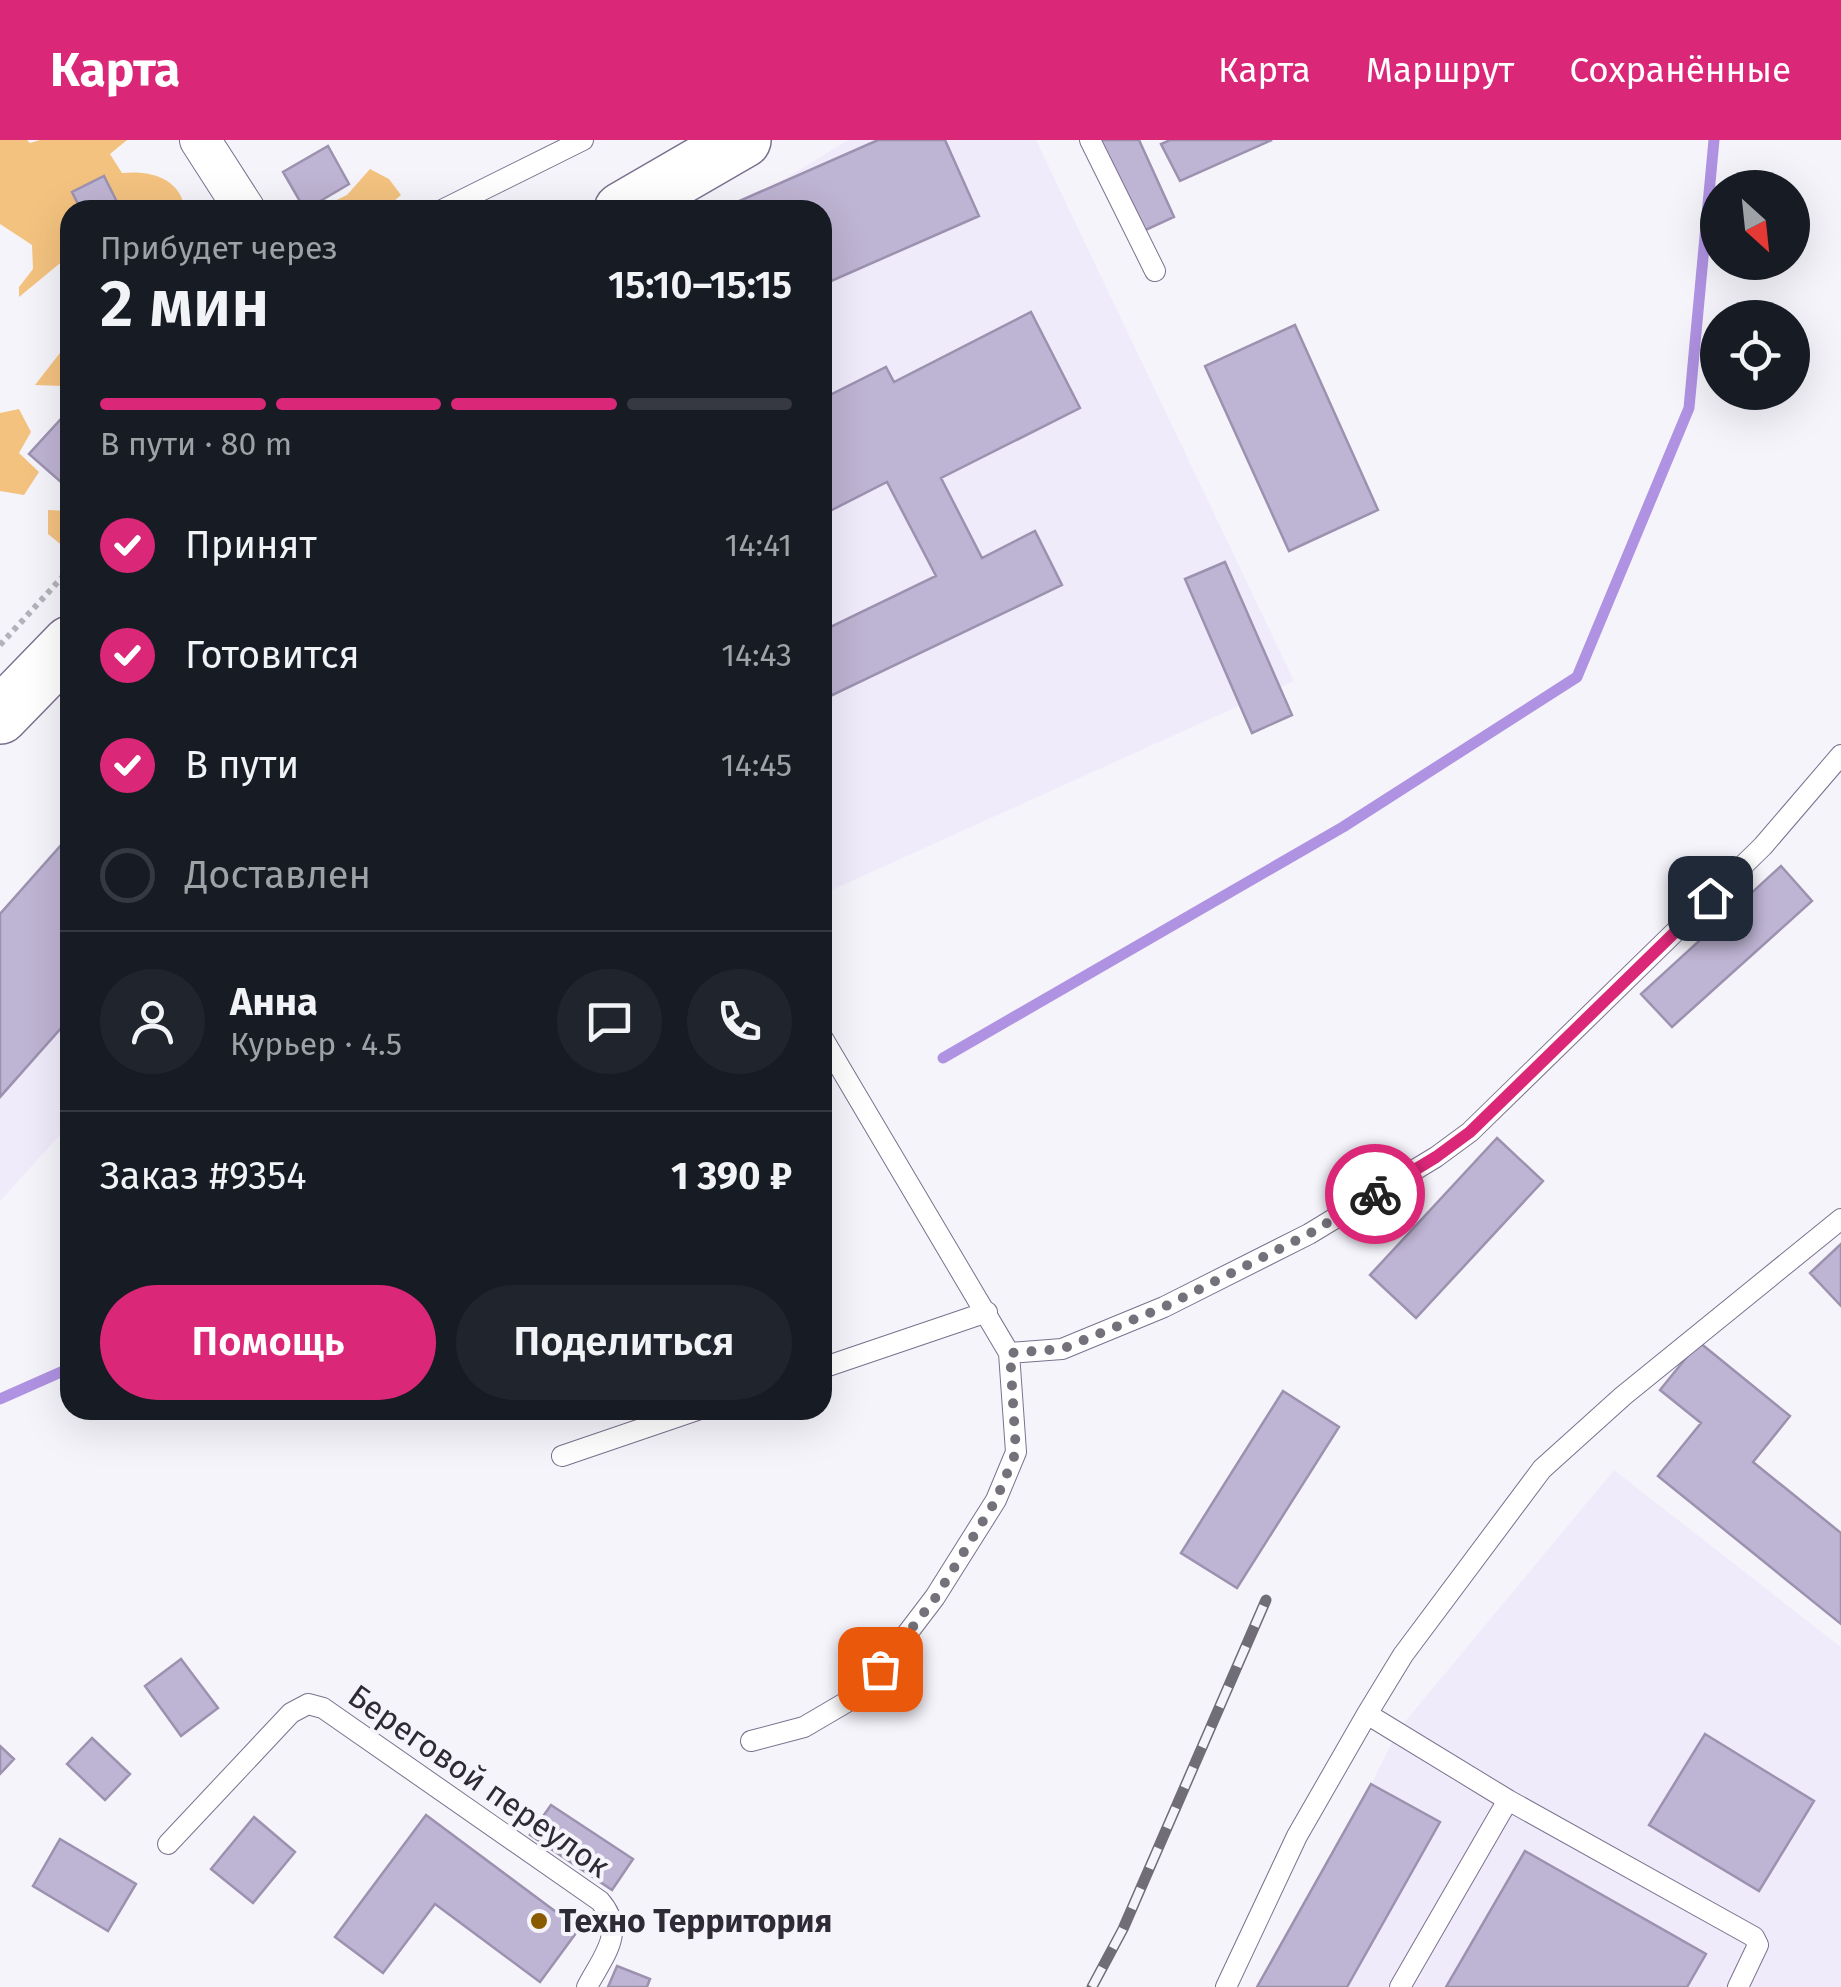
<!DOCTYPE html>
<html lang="ru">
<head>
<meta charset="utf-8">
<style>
	body { margin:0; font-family:"Fira Sans",sans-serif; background:#20242c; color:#f1f3f6; height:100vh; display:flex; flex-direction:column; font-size:38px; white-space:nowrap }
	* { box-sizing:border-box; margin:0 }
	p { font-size:32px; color:#9ea1a6 }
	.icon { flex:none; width:55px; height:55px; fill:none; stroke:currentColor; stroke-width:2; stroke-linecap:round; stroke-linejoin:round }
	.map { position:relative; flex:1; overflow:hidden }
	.side { position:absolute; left:60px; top:60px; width:772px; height:1220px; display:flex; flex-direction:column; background:#171b24; border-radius:30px; box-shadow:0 10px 40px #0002 }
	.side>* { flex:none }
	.needle { width:65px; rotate:153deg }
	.tools { position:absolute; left:1700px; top:30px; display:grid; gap:20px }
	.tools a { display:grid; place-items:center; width:110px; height:110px; border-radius:50%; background:#171b24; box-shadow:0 10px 40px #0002; font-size:50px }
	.pin { position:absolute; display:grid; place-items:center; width:85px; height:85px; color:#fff; margin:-42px; border-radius:20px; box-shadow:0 5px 15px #0006 }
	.courier { position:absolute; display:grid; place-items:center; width:100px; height:100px; margin:-50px; border:8px solid #db2777; border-radius:50%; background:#fff; color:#222; box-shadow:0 2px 12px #0007 }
	.overview em { font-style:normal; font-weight:600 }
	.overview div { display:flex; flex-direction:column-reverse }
	.overview { display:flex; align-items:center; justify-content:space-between; height:170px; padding:0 40px }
	h1 { font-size:65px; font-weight:600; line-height:75px }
	.bar { display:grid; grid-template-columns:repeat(4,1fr); gap:15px 10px; align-content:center; height:120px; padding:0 40px }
	.bar i { height:12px; border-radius:8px; background:#363941 }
	.bar .active { background:#db2777 }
	.bar p { grid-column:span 4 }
	.line { display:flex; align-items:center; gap:25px; padding:0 40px; border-top:2px solid #363941 }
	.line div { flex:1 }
	.round { display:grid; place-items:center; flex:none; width:105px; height:105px; border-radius:52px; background:#20242c }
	ol { padding:0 40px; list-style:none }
	li { display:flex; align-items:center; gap:30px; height:110px }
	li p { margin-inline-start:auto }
	li .icon { padding:10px; border-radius:50%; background:#db2777; color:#fff; stroke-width:4 }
	li:last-child { color:#9ea1a6 }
	li i { width:55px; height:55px; border:5px solid #363941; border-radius:50% }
	.primary-button { display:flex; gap:20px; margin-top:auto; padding:20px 40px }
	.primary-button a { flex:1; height:115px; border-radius:60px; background:#db2777; color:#fff; font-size:40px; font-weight:600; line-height:115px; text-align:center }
	.primary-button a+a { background:#20242c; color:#f1f3f6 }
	header { display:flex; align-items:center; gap:60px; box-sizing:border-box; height:140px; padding:0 50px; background:#db2777; color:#fff }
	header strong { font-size:48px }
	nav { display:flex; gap:55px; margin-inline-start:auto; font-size:35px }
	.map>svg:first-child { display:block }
</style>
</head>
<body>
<header>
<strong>Карта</strong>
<nav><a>Карта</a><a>Маршрут</a><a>Сохранённые</a></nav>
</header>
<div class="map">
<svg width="1841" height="1847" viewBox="0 0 1841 1847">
	<rect width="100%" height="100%" fill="#f6f4fb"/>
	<path fill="#f0ebfb" d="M848 0H1036L1294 541 823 754 822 70H734Z
		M70 695V984L0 1061V774Z
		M1614 1330 1841 1507V1847H1271L1398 1590Z"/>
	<path fill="#f3c27f" d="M0 0H27L30 3 40 0H127L110 14 122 33C150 30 181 38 185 70H70V115L19 157V147L33 129 32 105 0 84Z
		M370 29 389 39 401 55 384 70H316L347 55Z
		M70 200V240L63 246 35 245Z
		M19 269 31 292 19 313 39 332 24 355 0 351V273Z
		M48 370 70 371V412L48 394Z"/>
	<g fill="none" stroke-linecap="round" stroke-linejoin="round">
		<path stroke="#af92e2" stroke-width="11" d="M943 918 1343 687 1577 537 1689 268 1714 0
			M0 1259 70 1228"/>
	</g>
	<path fill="#beb4d3" stroke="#9c92b0" stroke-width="2.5" d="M878 0H945L979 76 822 145V70H719Z
		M1096 0H1139L1174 77 1139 93Z
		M1170 0H1272L1180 41 1161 4Z
		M328 6 349 44 305 70 283 32Z
		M104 36 121 70H81L72 52Z
		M1031 172 1080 268 941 338 982 418 1035 391 1062 445 822 560V491L936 436 887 342 822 375V259L886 227 894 242Z
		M1295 185 1378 370 1289 411 1205 226Z
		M70 269V350L29 314Z
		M1225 422 1292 575 1252 593 1185 439Z
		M70 695V878L0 957V774Z
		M1781 726 1812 761 1672 887 1641 854Z
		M1497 998 1543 1041 1416 1178 1370 1135Z
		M1841 1104V1166L1810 1133Z
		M1699 1202 1790 1276 1753 1322 1841 1393V1484L1658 1336 1701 1283 1660 1250Z
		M1283 1251 1339 1287 1237 1448 1181 1413Z
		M181 1519 218 1568 181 1596 145 1546Z
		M1705 1594 1814 1661 1759 1751 1649 1685Z
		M92 1598 130 1634 105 1660 67 1624Z
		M0 1606 14 1619 0 1634Z
		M1371 1644 1440 1682 1347 1847H1257Z
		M551 1665 633 1719 612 1750 530 1695Z
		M426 1675 579 1789 540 1842 435 1764 383 1833 335 1797Z
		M254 1677 295 1712 253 1763 211 1729Z
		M60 1699 136 1744 108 1791 33 1746Z
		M1525 1711 1706 1814 1687 1847H1446Z
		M617 1826 650 1839 647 1847H608Z"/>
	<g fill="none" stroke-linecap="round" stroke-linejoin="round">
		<g stroke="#7b718e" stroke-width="22">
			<path id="lane" d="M1090 0 1155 131
				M442 70 583 0
				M1009 1213 1062 1209 1164 1167 1309 1094 1436 1017 1470 992 1763 706 1841 615
				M822 1228 987 1172
				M562 1316 697 1270
				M1367 1574 1508 1660 1400 1847
				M751 1601 804 1587 862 1553 935 1457 996 1360 1016 1312 1009 1213 822 897
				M1508 1660 1754 1797 1758 1805 1738 1847
				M168 1704 291 1573 308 1564 323 1568 600 1761C627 1792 603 1816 587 1847
				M1226 1847 1297 1696 1367 1574 1403 1515 1542 1329 1623 1256 1841 1079"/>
		</g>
		<g stroke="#7b718e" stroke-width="42">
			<path id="street" d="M200 0 245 70"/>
		</g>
		<g stroke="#7b718e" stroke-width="58">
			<path id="primary" d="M622 70 743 0
				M0 576 70 504"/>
		</g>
		<path stroke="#b4b1ba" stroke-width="6" stroke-dasharray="5 5" stroke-linecap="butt" d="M0 505 67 432"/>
		<use href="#lane" stroke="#fff" stroke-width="20"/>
		<use href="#street" stroke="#fff" stroke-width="40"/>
		<use href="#primary" stroke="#fff" stroke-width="55"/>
		<g stroke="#706d77" stroke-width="11">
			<path id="rail" d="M1092 1847 1123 1789 1266 1460"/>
		</g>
		<use href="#rail" stroke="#f6f4fb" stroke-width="8" stroke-dasharray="22" stroke-linecap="butt"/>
	</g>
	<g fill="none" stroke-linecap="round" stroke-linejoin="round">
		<path stroke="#74717b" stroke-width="10" stroke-dasharray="0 18" d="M880 1529 936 1457 996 1360 1016 1312 1010 1213 1062 1209 1164 1167 1309 1094 1375 1054"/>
		<path stroke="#db2777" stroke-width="12" d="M1375 1054 1436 1017 1470 992 1710 758"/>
	</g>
	<circle fill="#895a00" stroke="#f6f4fb" stroke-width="4" cx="539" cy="1781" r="10"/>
	<g text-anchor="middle" stroke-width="8" stroke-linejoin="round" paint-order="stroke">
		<g font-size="32" fill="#2e2a36" stroke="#f6f4fb">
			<text transform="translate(479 1641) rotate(35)" y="11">Береговой переулок</text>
		</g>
		<g font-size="32" font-weight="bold" fill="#2e2a36" stroke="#f6f4fb" text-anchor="start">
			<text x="559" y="1792">Техно Территория</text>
		</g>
	</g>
</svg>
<div class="tools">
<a><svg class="needle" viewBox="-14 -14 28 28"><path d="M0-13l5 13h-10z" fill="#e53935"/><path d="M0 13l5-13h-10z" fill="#9ea1a6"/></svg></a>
<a><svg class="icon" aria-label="locate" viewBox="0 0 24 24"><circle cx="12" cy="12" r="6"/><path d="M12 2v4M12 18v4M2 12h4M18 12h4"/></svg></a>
</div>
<div class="pin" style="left:880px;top:1529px;background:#ea580c"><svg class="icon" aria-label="bag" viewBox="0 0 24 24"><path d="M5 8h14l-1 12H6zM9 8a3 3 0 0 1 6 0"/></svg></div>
<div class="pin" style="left:1710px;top:758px;background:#1f2937"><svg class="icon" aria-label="home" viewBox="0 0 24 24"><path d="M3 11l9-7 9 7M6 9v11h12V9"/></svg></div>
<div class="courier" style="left:1375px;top:1054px"><svg class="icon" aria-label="bike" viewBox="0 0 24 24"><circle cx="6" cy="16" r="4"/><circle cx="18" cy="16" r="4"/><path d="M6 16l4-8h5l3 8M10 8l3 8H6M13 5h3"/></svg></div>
<section class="side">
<div class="overview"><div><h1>2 мин</h1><p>Прибудет через</p></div><em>15:10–15:15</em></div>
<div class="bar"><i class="active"></i><i class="active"></i><i class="active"></i><i></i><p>В пути · 80 m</p></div>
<ol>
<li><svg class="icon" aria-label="check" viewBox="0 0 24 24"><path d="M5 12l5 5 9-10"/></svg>Принят<p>14:41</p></li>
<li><svg class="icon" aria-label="check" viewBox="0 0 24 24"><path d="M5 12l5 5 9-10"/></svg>Готовится<p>14:43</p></li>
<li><svg class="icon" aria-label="check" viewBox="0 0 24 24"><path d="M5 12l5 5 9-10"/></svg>В пути<p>14:45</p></li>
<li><i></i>Доставлен</li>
</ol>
<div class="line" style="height:180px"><a class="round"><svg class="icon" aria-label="person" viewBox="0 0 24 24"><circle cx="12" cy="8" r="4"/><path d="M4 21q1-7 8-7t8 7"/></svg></a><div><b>Анна</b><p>Курьер · 4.5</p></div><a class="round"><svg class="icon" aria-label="chat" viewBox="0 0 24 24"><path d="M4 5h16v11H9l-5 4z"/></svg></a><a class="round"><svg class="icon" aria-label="phone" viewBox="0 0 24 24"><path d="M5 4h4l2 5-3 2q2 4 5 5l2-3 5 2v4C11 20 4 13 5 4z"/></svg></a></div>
<div class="line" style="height:130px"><div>Заказ #9354</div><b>1 390 ₽</b></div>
<div class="primary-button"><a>Помощь</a><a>Поделиться</a></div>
</section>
</div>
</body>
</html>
